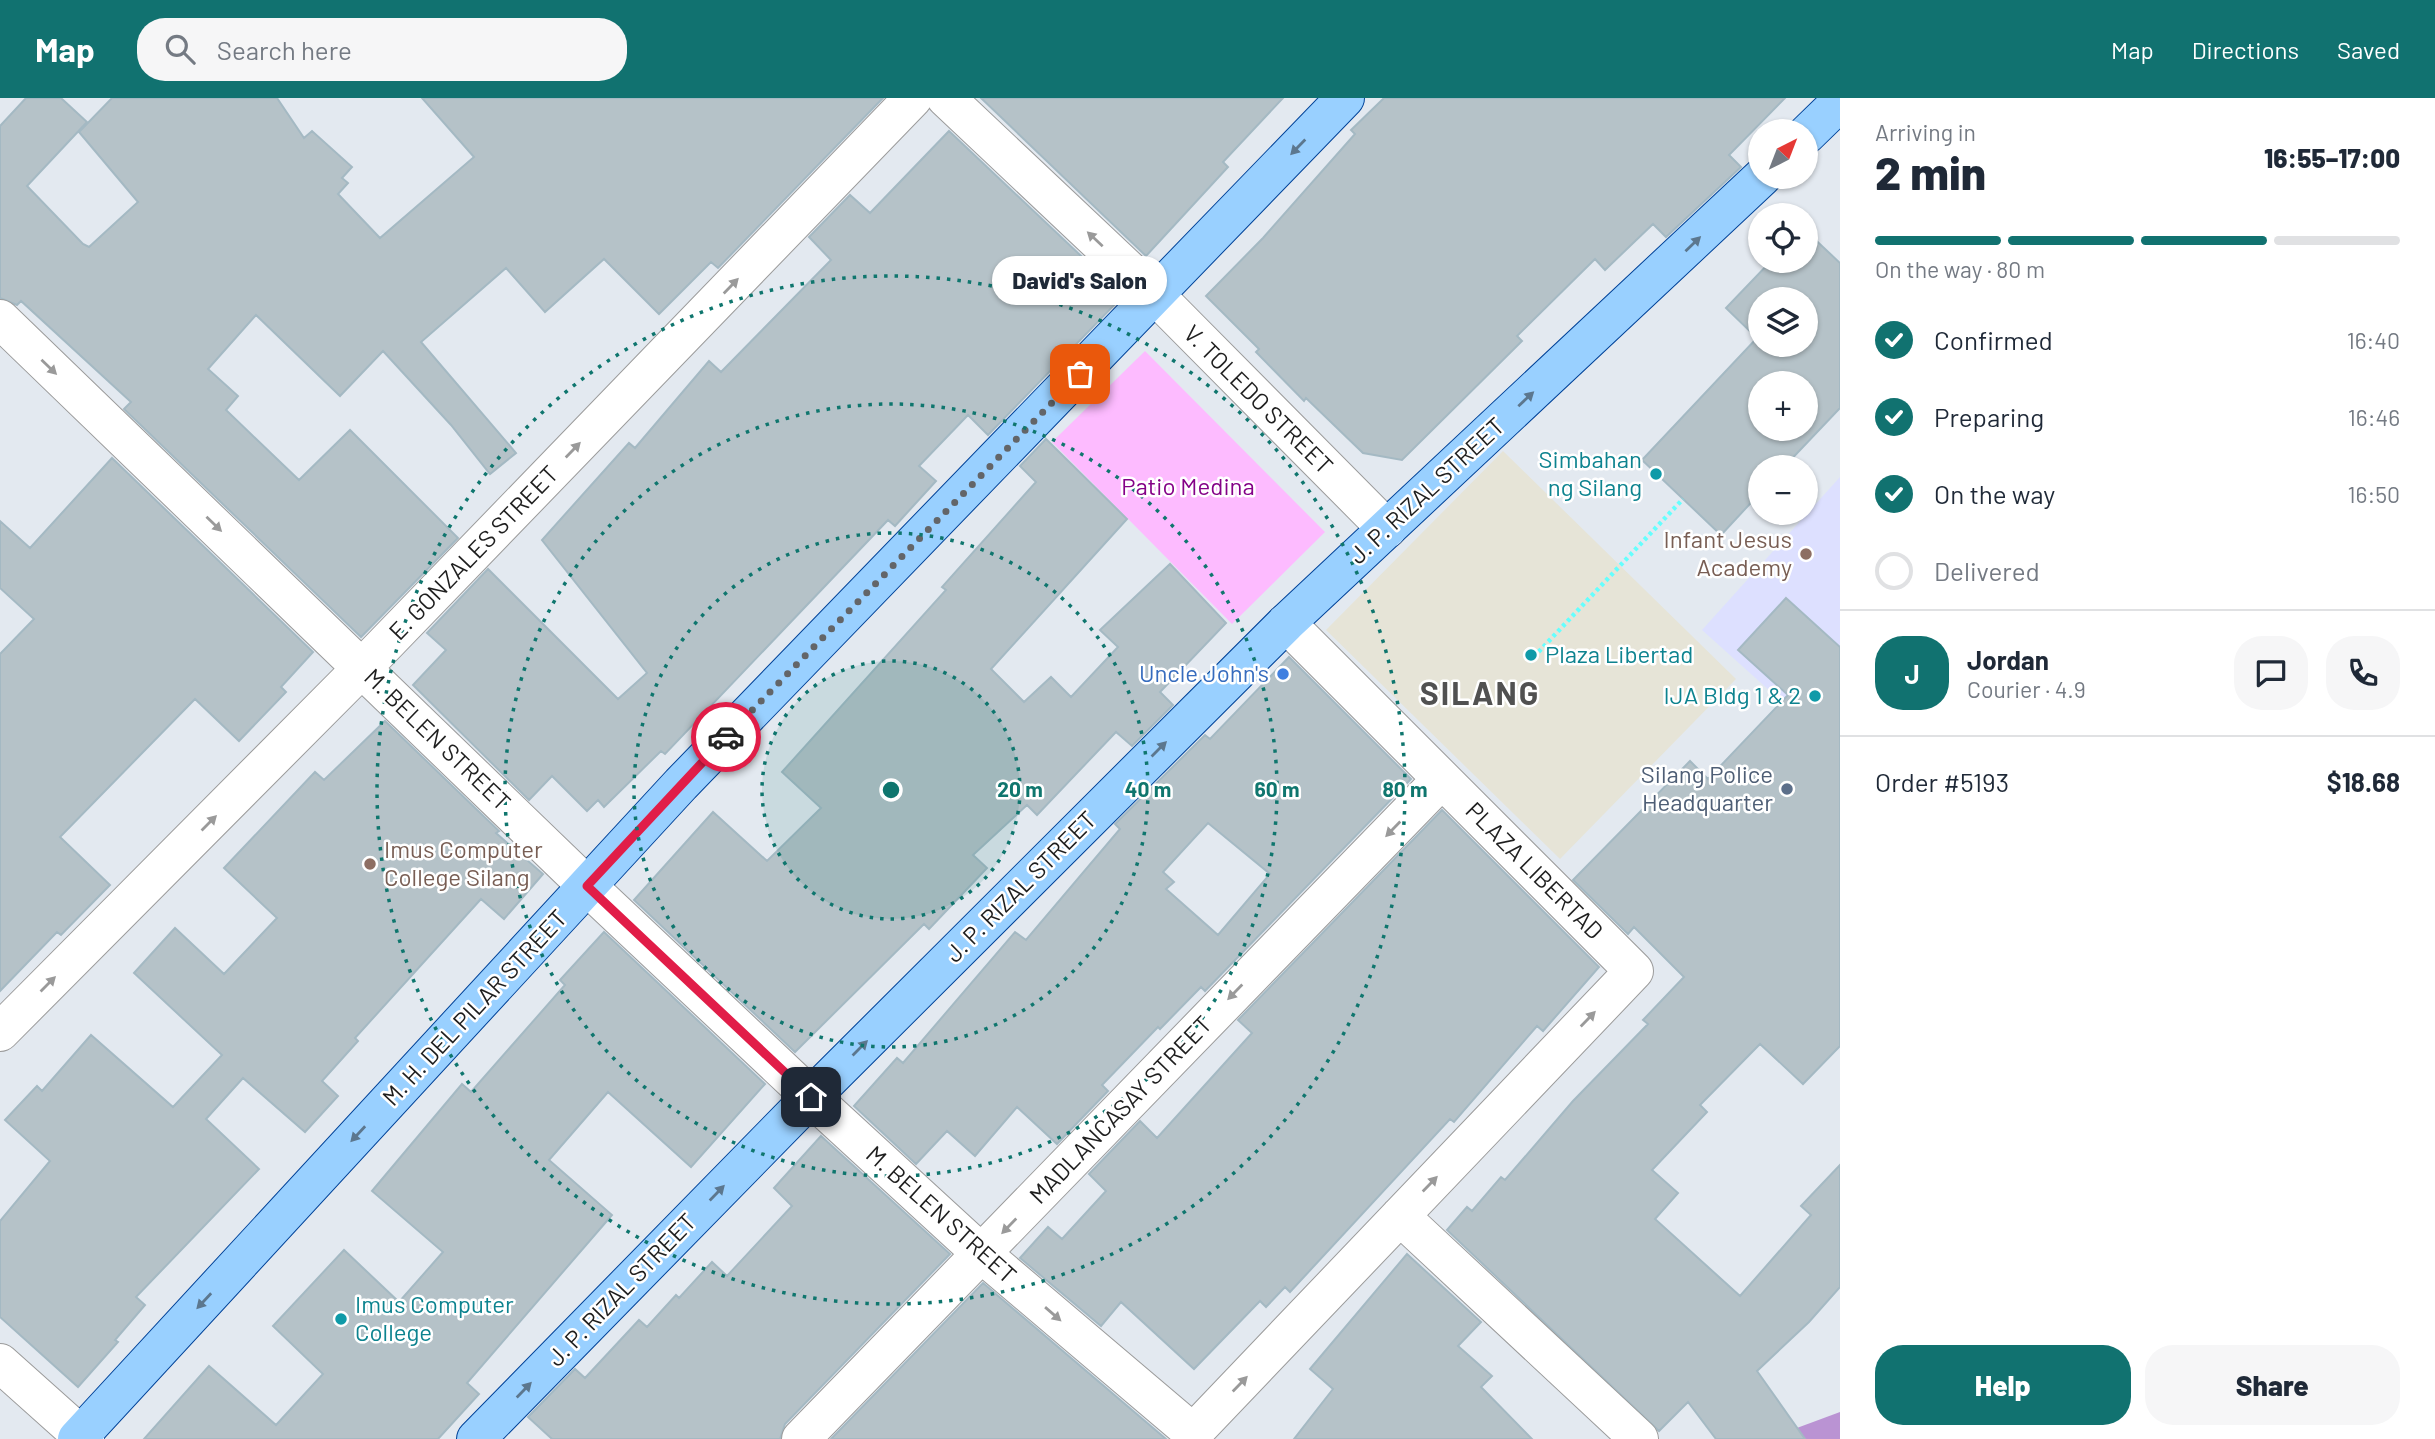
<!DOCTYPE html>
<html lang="en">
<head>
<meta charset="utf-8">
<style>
	body { margin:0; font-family:Barlow,sans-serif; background:#f6f6f7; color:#1f2937; height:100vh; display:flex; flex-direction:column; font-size:26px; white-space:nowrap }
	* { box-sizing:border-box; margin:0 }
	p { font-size:23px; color:#747a83 }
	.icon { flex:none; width:38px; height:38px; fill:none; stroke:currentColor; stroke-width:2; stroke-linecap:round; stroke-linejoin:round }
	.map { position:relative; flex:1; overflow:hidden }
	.panel { display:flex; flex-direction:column; background:#fff; width:595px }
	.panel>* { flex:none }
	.needle { width:46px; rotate:42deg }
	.tools { position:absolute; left:1748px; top:21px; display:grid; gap:14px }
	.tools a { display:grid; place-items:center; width:70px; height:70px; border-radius:50%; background:#fff; box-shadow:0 2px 5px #0004; font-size:35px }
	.pin { position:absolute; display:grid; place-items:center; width:60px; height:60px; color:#fff; margin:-30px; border-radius:14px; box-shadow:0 4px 10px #0006 }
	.courier { position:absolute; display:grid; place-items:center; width:70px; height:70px; margin:-35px; border:5px solid #e11d48; border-radius:50%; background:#fff; color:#222; box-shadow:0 2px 9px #0007 }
	.bubble { position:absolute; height:49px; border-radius:24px; background:#fff; box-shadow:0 2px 5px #0004; font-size:23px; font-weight:800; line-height:49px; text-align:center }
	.overview em { font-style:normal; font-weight:800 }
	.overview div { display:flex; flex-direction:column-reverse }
	.overview { display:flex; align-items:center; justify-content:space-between; height:119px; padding:0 35px }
	h1 { font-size:46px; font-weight:800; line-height:52px }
	.bar { display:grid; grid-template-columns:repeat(4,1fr); gap:10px 7px; align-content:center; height:84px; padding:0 35px }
	.bar i { height:9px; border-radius:5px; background:#e0e1e3 }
	.bar .active { background:#117270 }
	.bar p { grid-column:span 4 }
	.line { display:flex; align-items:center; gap:18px; padding:0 35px; border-top:2px solid #e0e1e3 }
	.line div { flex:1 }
	.round { display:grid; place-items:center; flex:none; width:74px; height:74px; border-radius:28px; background:#f6f6f7 }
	ol { padding:0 35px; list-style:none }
	li { display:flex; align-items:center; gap:21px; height:77px }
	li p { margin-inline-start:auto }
	li .icon { padding:7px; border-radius:50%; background:#117270; color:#fff; stroke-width:4 }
	li:last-child { color:#747a83 }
	li i { width:38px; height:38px; border:4px solid #e0e1e3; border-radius:50% }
	.action { display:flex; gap:14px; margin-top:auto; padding:14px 35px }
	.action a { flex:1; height:80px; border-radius:28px; background:#117270; color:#fff; font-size:28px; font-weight:800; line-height:80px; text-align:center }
	.action a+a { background:#f6f6f7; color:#1f2937 }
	header { display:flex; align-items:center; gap:42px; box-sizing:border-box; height:98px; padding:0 35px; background:#117270; color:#fff }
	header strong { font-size:33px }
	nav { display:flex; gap:38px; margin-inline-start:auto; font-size:24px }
	.search { width:490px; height:63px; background:#f6f6f7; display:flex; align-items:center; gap:18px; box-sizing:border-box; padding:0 24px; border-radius:28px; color:#747a83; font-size:26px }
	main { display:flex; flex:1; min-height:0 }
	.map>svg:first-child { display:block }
</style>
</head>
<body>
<header>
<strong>Map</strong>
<div class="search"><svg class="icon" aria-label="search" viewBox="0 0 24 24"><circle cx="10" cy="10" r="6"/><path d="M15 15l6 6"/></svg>Search here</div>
<nav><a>Map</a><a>Directions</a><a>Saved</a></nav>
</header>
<main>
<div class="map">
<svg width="1840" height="1341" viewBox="0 0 1840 1341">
	<rect width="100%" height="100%" fill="#e3e9f0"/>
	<path fill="#dde0ff" d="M1840 379V656L1702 532Z"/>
	<path fill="#ba93d3" d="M1840 1314V1341H1767Z"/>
	<path fill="#fdbbff" d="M1145 253 1325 434 1232 526 1052 344Z"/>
	<path fill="#e6e4d7" d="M1503 353 1736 581 1560 761 1326 532Z"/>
	<path fill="#b5c2c8" stroke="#a4b9c3" stroke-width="2" fill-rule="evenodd" d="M26 0H61L87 24 27 88 83 146 89 149 138 104 79 34 112 0H277L304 40 312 33 352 69 342 80 348 85 338 96 380 140 474 59 422 0H883L718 170 711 164 659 216 604 161 545 214 506 170 421 244 516 355 490 376 451 327 383 253 340 298 256 217 208 271 238 298 226 312 299 382 350 332 458 440 361 539 124 311 131 304 21 203 17 207 0 200V28Z
		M981 0H1283L1223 64 1228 69 1146 158Z
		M1384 0H1785L1729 57 1741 69 1666 139 1653 126 1605 172 1595 161 1517 238 1522 243 1402 362 1363 355 1306 300 1304 303 1256 254 1259 251 1206 198 1263 140 1355 36 1351 32Z
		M949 33 1116 191 1122 199 988 337 968 317 919 368 936 383 895 428 888 422 665 656 661 653 604 709 598 702 587 713 552 678 529 702 413 587 446 552 427 535 488 471 618 601 647 575 542 442 629 345 635 350 709 263 721 274 831 162 809 139 850 97 870 115Z
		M1806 133 1840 165V310L1784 369H1760V395L1721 437 1642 362 1757 240 1726 210 1771 163H1806ZM1760 201H1806V247H1760ZM1760 285H1806V331H1760Z
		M1046 341 1127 421 991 571 1024 604 1051 579 1071 599 1118 549 1100 532 1170 466 1226 525 1160 594 1173 607 1132 648 1116 634 1037 717 1027 707 973 757 987 770 929 831 924 826 795 954 634 802 713 714 767 763 821 710 782 674 946 492 942 489 1036 384 1020 368Z
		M112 360 313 554 281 589 286 594 239 643 195 601 60 739 110 787 61 837 57 834 0 893V556L34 521 0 490V423L30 450Z
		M1786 500 1840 549V948L1803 986 1760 946 1700 1007 1707 1014 1652 1072 1678 1095 1655 1121 1740 1198 1811 1117 1801 1108 1840 1067V1189L1809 1224 1757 1273 1805 1341H1716L1688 1304 1659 1333 1447 1132 1467 1109 1472 1113 1501 1079 1505 1082 1573 1003 1648 926 1643 922 1684 879 1634 829 1628 836 1573 782 1690 663 1708 681 1788 597 1738 552Z
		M1289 559 1411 681 1205 893 1201 889 1160 931 1158 929 1102 987 1108 993 1057 1046 1017 1009 975 1058 947 1033 916 1066 854 1008 897 960 903 965 1015 834 1026 842 1120 731 1115 726 1205 637 1210 641ZM1208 725 1270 776 1218 837 1166 791 1174 784 1163 774Z
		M385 623 499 733 496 735 543 776 504 821 481 801 355 940 358 943 322 983 338 998 305 1034 243 980 206 1021 259 1071 136 1199 145 1207 115 1242 118 1244 78 1289 0 1219V1123L50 1063 5 1022 37 988 42 993 91 937 173 1009 222 957 134 875 175 830 224 876 277 820 224 770 315 674 324 682Z
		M1442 712 1599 869 1543 933 1537 928 1454 1024 1450 1021 1290 1194 1285 1189 1266 1209 1260 1203 1194 1271 1121 1204 1101 1228 1020 1160 1048 1129 1062 1141 1106 1093 1089 1076 1140 1023 1157 1040 1252 935 1238 922Z
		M604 834 765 986 691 1069 608 994 549 1062 612 1117 467 1285 479 1296 438 1341H144L209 1268 276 1327 323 1276 273 1228 344 1152 399 1204 443 1154 372 1093 462 986 471 994 565 887 560 882Z
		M821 1038 950 1156 785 1326 780 1341H552L528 1319 575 1271 585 1280 639 1222 647 1229 676 1197 679 1200 712 1164 727 1178 792 1108 774 1090Z
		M1407 1156 1481 1224 1458 1248 1492 1278 1481 1289 1532 1341H1294L1333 1291 1310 1271Z
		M983 1185 1166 1341H831Z"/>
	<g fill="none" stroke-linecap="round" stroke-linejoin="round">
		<g stroke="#9b9b9b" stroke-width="40">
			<path id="minor" d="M946 0 1156 198 1387 431
				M0 221 587 788 811 999 982 1156 1193 1335 1634 873 1286 525
				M0 934 363 569 913 0
				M1400 1118 1639 1341
				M0 1265 85 1341
				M801 1341 1441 682"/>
		</g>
		<g stroke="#004298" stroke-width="40">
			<path id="major" d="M1806 37 1840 4
				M77 1341 681 686 1345 0
				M476 1341 811 999 1286 525 1762 79"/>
		</g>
		<path stroke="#65fffe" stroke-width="4.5" stroke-dasharray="3.5 3.5" stroke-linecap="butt" d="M1529 564 1683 401"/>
		<use href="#minor" stroke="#fff" stroke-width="38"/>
		<use href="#major" stroke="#99d0ff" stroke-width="38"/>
	</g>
	<defs><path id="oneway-solid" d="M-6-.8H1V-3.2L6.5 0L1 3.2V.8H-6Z" transform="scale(1.75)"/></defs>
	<g fill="#5c778e">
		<use href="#oneway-solid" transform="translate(1298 49) rotate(134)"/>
		<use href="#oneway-solid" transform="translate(1693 146) rotate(-44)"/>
		<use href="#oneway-solid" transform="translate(1526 301) rotate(-43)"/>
		<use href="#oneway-solid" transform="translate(1159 651) rotate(-45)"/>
		<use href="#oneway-solid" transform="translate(860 950) rotate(-45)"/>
		<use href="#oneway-solid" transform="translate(358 1036) rotate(133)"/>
		<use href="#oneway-solid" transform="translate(717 1095) rotate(-46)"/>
		<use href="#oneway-solid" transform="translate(204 1203) rotate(133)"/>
		<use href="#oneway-solid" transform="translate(524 1292) rotate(-46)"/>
	</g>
	<g fill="#9a9a9a">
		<use href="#oneway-solid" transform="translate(1095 141) rotate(-137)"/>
		<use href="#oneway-solid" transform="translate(731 188) rotate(-46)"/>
		<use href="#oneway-solid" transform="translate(49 269) rotate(44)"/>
		<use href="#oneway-solid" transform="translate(573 352) rotate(-46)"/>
		<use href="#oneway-solid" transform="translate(214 426) rotate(44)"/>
		<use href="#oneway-solid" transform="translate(209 725) rotate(-45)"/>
		<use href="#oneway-solid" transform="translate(1393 731) rotate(134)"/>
		<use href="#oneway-solid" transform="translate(48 886) rotate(-45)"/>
		<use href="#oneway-solid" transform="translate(1235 894) rotate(134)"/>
		<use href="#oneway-solid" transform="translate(1588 921) rotate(-46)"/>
		<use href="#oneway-solid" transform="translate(1430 1086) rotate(-46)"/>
		<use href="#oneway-solid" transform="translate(1009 1128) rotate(134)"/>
		<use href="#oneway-solid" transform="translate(1053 1216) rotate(41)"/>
		<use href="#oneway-solid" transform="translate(1240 1286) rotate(-46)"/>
	</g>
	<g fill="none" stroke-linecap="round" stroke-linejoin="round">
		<path stroke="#636568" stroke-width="7" stroke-dasharray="0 12.6" d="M726 639 1080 276"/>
		<path stroke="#e11d48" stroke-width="9" d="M726 639 587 788 811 999"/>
	</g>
	<circle cx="891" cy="692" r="129" fill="#0f766e" fill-opacity=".12"/>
	<g fill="none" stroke="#0f766e" stroke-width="3.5" stroke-dasharray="3.5 7">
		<circle cx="891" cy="692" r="129"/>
		<circle cx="891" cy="692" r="257"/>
		<circle cx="891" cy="692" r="386"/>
		<circle cx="891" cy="692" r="514"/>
	</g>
	<g fill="#0f9aa8" stroke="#fff" stroke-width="2.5">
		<circle cx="1656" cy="376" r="7"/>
		<circle cx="1531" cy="557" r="7"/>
		<circle cx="1815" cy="598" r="7"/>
		<circle cx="341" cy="1221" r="7"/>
	</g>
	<g fill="#8d6e63" stroke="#fff" stroke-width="2.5">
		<circle cx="1806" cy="456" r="7"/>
		<circle cx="370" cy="766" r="7"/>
	</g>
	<circle fill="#3f7fe0" stroke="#fff" stroke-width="2.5" cx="1283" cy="576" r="7"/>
	<circle fill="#5c6f8a" stroke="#fff" stroke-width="2.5" cx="1787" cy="691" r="7"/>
	<g text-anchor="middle" stroke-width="5" stroke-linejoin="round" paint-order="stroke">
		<g font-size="24" fill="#1e1e1e" stroke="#fff">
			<text transform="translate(1258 302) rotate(45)" y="8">V. TOLEDO STREET</text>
			<text transform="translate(1427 393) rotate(-43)" y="8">J. P. RIZAL STREET</text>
			<text transform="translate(474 455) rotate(-46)" y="8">E. GONZALES STREET</text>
			<text transform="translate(437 642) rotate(44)" y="8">M. BELEN STREET</text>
			<text transform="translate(1534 773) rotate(45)" y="8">PLAZA LIBERTAD</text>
			<text transform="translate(1021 789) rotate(-45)" y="8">J. P. RIZAL STREET</text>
			<text transform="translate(475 910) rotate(-47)" y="8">M. H. DEL PILAR STREET</text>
			<text transform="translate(1121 1012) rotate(-46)" y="8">MADLANCASAY STREET</text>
			<text transform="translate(941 1117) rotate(42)" y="8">M. BELEN STREET</text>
			<text transform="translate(622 1192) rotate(-46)" y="8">J. P. RIZAL STREET</text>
		</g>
		<g font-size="24" fill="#0d838f" stroke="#fff" text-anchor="end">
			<text x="1642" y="370">Simbahan<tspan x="1642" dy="28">ng Silang</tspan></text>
			<text x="1545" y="565" text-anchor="start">Plaza Libertad</text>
			<text x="1801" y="606">IJA Bldg 1 &amp; 2</text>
			<text x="355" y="1215" text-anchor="start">Imus Computer<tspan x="355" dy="28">College</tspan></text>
		</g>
		<g font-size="24" fill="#840187" stroke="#fff">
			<text x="1188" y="397">Patio Medina</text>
		</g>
		<g font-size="24" fill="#785e54" stroke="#fff" text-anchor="end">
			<text x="1792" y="450">Infant Jesus<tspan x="1792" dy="28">Academy</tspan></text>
			<text x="384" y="760" text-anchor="start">Imus Computer<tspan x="384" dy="28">College Silang</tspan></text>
		</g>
		<g font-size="24" fill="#366cbe" stroke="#fff" text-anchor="end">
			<text x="1269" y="584">Uncle John's</text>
		</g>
		<g font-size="24" fill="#4e5e75" stroke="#fff" text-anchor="end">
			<text x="1773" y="685">Silang Police<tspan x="1773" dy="28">Headquarter</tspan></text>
		</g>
		<g font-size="32" font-weight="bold" letter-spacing="2" fill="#515151" stroke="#fff">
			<text x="1480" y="607">SILANG</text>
		</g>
	</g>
	<circle cx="891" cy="692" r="10" fill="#0f766e" stroke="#fff" stroke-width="3.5"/>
	<g font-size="21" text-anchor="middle" font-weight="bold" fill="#0f766e" stroke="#fff" stroke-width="5" stroke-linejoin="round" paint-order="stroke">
		<text x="1020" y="699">20 m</text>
		<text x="1148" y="699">40 m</text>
		<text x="1277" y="699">60 m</text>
		<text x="1405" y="699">80 m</text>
	</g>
</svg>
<div class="tools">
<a><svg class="needle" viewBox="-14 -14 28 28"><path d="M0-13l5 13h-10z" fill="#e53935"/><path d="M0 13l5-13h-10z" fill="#747a83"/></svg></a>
<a><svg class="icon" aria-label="locate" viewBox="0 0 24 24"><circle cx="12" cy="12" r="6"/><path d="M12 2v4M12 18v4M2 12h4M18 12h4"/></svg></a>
<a><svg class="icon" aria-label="layers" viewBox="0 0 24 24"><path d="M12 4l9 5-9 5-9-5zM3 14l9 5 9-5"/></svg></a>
<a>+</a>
<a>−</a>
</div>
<div class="pin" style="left:1080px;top:276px;background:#ea580c"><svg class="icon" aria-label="bag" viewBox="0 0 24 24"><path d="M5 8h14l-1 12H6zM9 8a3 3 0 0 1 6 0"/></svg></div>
<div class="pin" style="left:811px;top:999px;background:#1f2937"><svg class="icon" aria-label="home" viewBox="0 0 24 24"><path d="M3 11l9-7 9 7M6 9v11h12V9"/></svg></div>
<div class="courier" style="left:726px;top:639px"><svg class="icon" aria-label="car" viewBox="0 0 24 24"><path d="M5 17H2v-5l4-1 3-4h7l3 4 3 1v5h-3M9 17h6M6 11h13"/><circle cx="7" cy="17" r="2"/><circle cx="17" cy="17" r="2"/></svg></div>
<div class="bubble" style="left:992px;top:158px;width:175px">David's Salon</div>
</div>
<section class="panel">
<div class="overview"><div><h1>2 min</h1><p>Arriving in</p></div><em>16:55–17:00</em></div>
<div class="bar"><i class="active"></i><i class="active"></i><i class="active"></i><i></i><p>On the way · 80 m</p></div>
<ol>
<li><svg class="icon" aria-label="check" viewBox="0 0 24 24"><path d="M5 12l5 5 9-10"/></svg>Confirmed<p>16:40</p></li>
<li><svg class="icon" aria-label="check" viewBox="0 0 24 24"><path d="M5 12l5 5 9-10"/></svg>Preparing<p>16:46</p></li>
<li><svg class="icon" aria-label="check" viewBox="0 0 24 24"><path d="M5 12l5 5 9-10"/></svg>On the way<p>16:50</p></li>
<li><i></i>Delivered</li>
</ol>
<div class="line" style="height:126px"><b class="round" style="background:#117270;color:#fff">J</b><div><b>Jordan</b><p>Courier · 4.9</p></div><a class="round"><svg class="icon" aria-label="chat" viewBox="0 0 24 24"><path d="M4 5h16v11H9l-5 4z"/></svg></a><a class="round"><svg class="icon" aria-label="phone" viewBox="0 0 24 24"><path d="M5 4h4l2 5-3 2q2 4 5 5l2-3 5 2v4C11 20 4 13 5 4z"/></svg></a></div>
<div class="line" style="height:91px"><div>Order #5193</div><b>$18.68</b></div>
<div class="action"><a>Help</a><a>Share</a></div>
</section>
</main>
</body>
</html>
